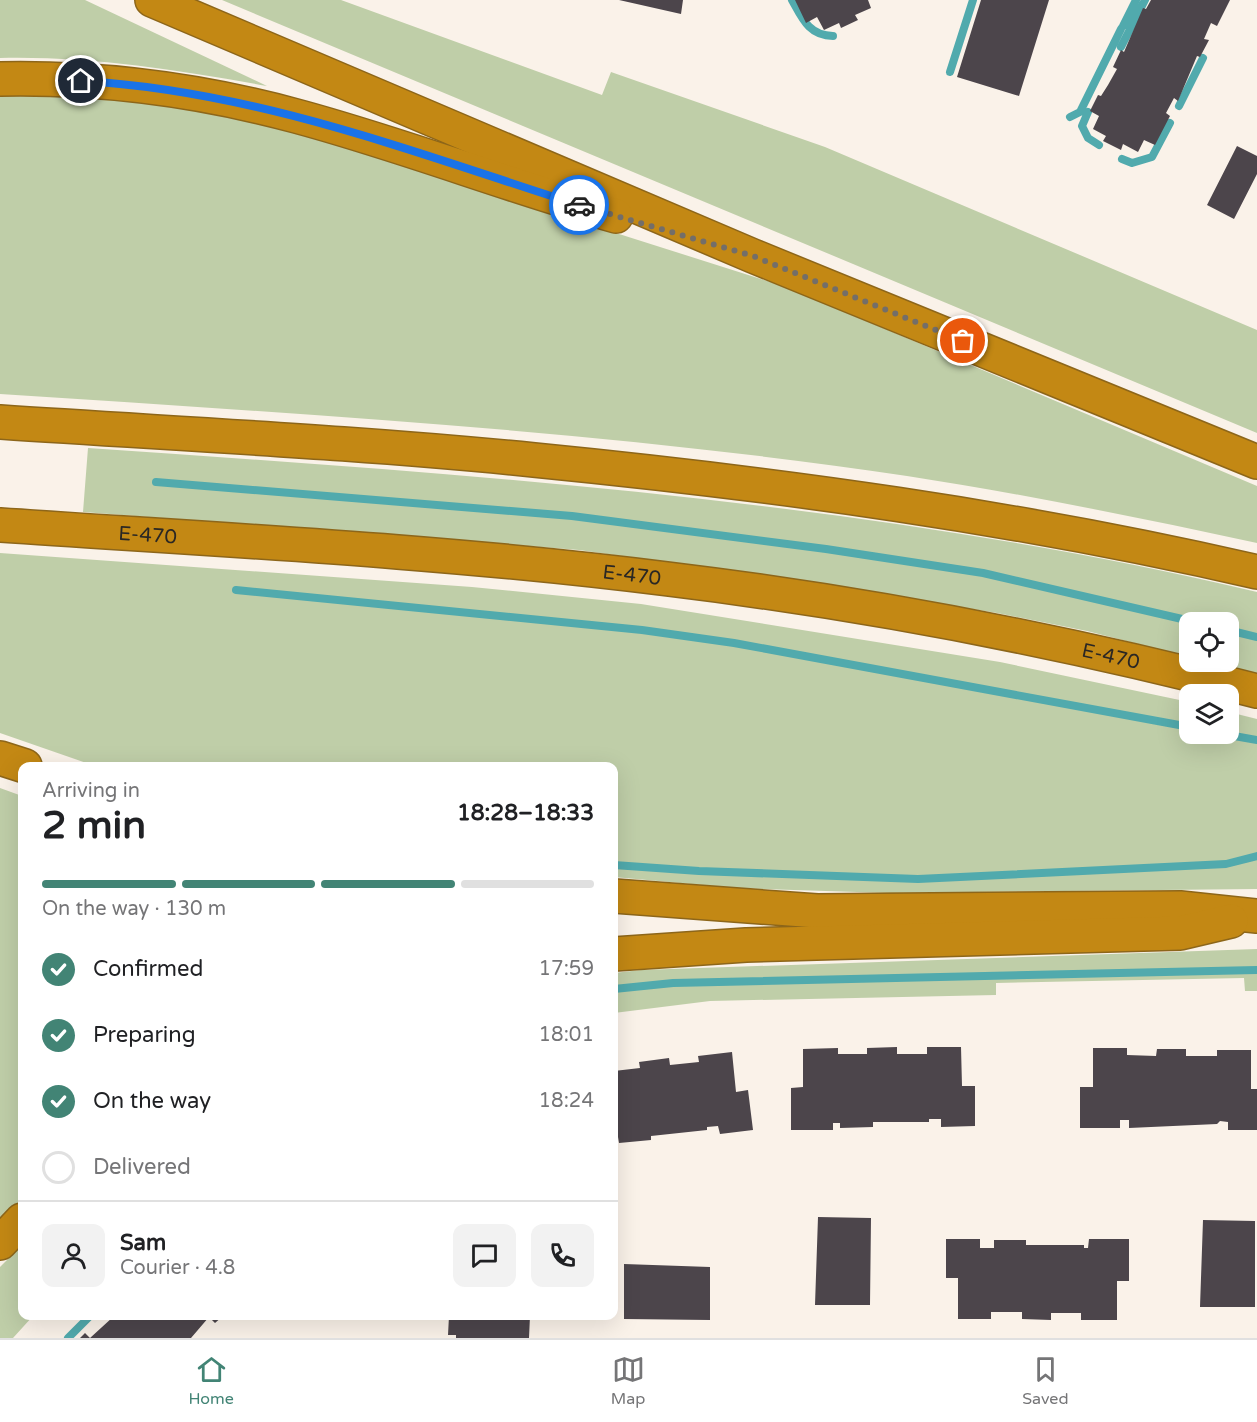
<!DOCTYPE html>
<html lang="en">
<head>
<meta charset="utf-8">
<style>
	body { margin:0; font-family:"Varela Round",sans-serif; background:#f2f2f2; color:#202124; height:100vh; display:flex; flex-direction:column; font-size:22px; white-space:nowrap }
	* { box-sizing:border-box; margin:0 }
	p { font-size:20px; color:#757577 }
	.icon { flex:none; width:33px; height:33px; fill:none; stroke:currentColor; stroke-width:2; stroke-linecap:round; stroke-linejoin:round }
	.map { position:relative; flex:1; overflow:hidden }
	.panel { position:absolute; left:18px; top:762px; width:600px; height:558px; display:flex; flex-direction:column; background:#fff; border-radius:12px; box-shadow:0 6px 24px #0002 }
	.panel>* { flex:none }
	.controls { position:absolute; left:1179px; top:612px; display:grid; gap:12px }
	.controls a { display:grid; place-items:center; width:60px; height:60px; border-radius:12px; background:#fff; box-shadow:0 6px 24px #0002; font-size:30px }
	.pin { position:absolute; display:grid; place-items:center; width:51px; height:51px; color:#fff; margin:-26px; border:3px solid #fff; border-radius:50%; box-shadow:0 2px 6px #0007 }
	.courier { position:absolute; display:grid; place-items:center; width:60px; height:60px; margin:-30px; border:4px solid #1a73e8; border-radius:50%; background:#fff; color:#222; box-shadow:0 2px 8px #0007 }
	.headline em { font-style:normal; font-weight:800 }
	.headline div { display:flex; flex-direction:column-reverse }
	.headline { display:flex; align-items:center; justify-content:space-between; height:102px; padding:0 24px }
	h1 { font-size:39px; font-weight:800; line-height:45px }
	.bar { display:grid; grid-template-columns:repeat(4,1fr); gap:9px 6px; align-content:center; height:72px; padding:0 24px }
	.bar i { height:8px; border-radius:4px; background:#e0e0e0 }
	.bar .selected { background:#428475 }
	.bar p { grid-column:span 4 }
	.line { display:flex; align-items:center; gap:15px; padding:0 24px; border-top:2px solid #e0e0e0 }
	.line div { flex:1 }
	.round { display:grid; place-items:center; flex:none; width:63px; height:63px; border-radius:12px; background:#f2f2f2 }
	ol { padding:0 24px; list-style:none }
	li { display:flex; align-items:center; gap:18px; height:66px }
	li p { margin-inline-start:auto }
	li .icon { padding:6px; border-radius:50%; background:#428475; color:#fff; stroke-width:4 }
	li:last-child { color:#757577 }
	li i { width:33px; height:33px; border:3px solid #e0e0e0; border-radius:50% }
	.tabs { display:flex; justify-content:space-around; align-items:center; height:84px; border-top:2px solid #e0e0e0; background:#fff; font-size:16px; color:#757577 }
	.tabs a { display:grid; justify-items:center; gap:3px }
	.tabs .selected { color:#428475 }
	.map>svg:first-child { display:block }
</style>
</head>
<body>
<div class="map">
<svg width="1257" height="1338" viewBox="0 0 1257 1338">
	<rect width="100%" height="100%" fill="#faf2e9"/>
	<path fill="#bfcea8" d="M0 0H85L267 86C178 70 90 56 0 58Z
		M222 0H341L602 95 611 72 825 147 1257 330V433Z
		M0 92 150 101 279 127 380 158 786 287 1257 486V543C1141 518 1024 494 907 476 606 431 303 414 0 394Z
		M88 448C480 475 873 501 1257 592V674L1207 662H1228V622H1190L1189 657 1087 631 997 613 810 583 579 550 83 512Z
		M0 553 472 587 641 604 1000 662 1189 702 1190 734H1228L1229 712 1257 719V889L889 893 735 888 614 877V766H95L0 733Z
		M0 788 22 796V1200L0 1221Z
		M1257 949V991H1245L1244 978 996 983V995L710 1001 614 1013V973L641 970Z
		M22 1245V1316H33L13 1338H0V1267Z"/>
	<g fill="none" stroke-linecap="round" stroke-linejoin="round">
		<path stroke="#51aaad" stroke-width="8" d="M792 0C802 18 809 36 833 36
			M1123 26 1136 0
			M1121 47 1145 0
			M950 72 973 0
			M1179 106 1203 58
			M1088 112 1082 126 1088 138 1099 145
			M1070 117 1080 112 1121 29
			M1122 159 1132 163 1152 157 1170 123
			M156 482 572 516 826 549 983 573 1195 622
			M236 590 642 630 734 643 1190 727
			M1228 630 1257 637
			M1223 734 1257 740
			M614 865 699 871 918 879 1226 864 1257 856
			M614 989 673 983 1257 970
			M68 1338 90 1316"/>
	</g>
	<path fill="#4c454b" d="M619 0H683L681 14Z
		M795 0H868L871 8 855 15 858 20 841 28 839 23 824 30 817 17 806 23Z
		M981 0H1049L1019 96 957 77Z
		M1151 0H1230L1217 26 1211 23 1204 39 1209 40 1200 57 1197 56 1178 101 1174 98 1166 113 1170 116 1155 145 1144 140 1138 152 1123 144 1121 150 1103 141 1106 136 1093 129 1099 116 1090 111 1098 95 1101 96 1108 85 1117 69 1113 67 1121 50 1124 52 1143 8 1146 9Z
		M1237 146 1257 156V174L1234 219 1207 205Z
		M897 1047V1054H927V1047H961L962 1086H975V1126L941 1127V1119H929V1122H873V1127L840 1128V1123H833V1130H791V1088L803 1087V1049L838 1048V1054H867V1048Z
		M1093 1048H1127V1055L1156 1056 1157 1049H1186V1056H1217V1050H1251V1089H1257V1130H1228V1122L1220 1121 1217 1124 1129 1128V1120H1120V1128H1080V1087H1093Z
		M732 1052 736 1092 748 1090 753 1130 720 1134 718 1126 707 1127V1130L651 1136V1140L619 1143 618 1137H614V1071L640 1068 639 1062 669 1058 670 1065 699 1062 698 1056Z
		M818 1217 871 1218 870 1305H815Z
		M1203 1220 1255 1221V1307H1200Z
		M946 1239H980V1248H994V1240H1026V1245H1084V1248H1088L1089 1239H1129V1281H1117V1320H1081V1313H1051V1320L1022 1319V1312H991V1319H958V1278H946Z
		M624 1264 710 1267V1320L624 1319Z
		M111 1316H223L215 1323 209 1317 191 1338H80L85 1333 90 1338 113 1317Z
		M449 1316H530L529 1338H456V1335H448Z"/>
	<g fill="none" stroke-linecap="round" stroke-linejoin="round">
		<g stroke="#8d661a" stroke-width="36">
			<g id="highway">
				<path d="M152 0 753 256 1257 462"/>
				<path d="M0 79C100 77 200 90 296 116 404 145 509 186 616 216"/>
				<path d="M0 422C178 434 356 442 534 460 777 484 1019 517 1257 572"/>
				<path id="s1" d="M0 525C223 540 446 551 668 579 866 603 1064 641 1257 691"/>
				<path d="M0 758 25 766"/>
				<path d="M614 896 817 911 1180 908 1257 916"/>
				<path d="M614 954 746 945 1180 933 1231 921"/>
				<path d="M0 1243 22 1220"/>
			</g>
		</g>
		<use href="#highway" stroke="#c38814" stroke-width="33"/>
	</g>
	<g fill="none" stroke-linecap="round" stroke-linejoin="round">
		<path stroke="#736e69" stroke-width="6" stroke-dasharray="0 10.8" d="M579 205 753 256 963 341"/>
		<path stroke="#1a73e8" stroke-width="8" d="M81 81C253 90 416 153 579 205"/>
	</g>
	<g text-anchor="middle" stroke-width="6" stroke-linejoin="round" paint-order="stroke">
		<g font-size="20" fill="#2a2724" stroke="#fff">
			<text dy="7" stroke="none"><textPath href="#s1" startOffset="148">E-470</textPath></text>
			<text dy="7" stroke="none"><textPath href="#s1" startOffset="634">E-470</textPath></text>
			<text dy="7" stroke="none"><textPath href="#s1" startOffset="1120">E-470</textPath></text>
		</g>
	</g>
</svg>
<div class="controls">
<a><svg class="icon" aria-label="locate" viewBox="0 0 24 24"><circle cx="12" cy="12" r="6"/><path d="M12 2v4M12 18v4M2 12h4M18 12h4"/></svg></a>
<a><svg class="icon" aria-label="layers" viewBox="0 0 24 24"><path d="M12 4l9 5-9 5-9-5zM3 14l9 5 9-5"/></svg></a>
</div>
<div class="pin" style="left:963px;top:341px;background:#ea580c"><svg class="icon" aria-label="bag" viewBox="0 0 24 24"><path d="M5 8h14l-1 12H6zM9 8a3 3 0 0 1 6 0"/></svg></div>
<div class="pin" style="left:81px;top:81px;background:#1f2937"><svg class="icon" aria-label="home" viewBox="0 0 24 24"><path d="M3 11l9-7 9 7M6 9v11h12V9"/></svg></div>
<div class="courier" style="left:579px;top:205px"><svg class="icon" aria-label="car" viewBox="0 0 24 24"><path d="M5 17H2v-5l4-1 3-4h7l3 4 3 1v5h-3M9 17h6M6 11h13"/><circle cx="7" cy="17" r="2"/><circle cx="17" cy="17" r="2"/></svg></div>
<section class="panel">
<div class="headline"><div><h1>2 min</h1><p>Arriving in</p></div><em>18:28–18:33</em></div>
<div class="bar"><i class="selected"></i><i class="selected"></i><i class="selected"></i><i></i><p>On the way · 130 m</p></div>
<ol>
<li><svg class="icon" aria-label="check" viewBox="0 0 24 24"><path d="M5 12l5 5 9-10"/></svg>Confirmed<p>17:59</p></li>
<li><svg class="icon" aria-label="check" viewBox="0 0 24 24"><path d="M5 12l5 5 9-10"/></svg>Preparing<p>18:01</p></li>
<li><svg class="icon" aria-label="check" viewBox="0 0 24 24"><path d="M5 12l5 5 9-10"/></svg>On the way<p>18:24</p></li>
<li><i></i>Delivered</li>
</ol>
<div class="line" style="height:108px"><a class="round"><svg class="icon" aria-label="person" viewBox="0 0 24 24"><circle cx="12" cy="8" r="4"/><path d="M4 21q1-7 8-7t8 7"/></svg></a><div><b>Sam</b><p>Courier · 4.8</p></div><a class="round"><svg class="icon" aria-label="chat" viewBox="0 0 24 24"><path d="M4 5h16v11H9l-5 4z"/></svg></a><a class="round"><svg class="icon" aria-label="phone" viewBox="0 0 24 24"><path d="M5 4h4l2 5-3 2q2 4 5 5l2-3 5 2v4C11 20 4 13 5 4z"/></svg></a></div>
</section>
</div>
<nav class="tabs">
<a class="selected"><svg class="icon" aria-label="home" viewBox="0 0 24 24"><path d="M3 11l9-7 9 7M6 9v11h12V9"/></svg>Home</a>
<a><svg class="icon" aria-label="map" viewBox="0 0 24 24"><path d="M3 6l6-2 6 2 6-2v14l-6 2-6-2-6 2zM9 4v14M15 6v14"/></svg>Map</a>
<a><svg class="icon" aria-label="saved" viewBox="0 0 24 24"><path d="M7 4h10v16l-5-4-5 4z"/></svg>Saved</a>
</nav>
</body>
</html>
